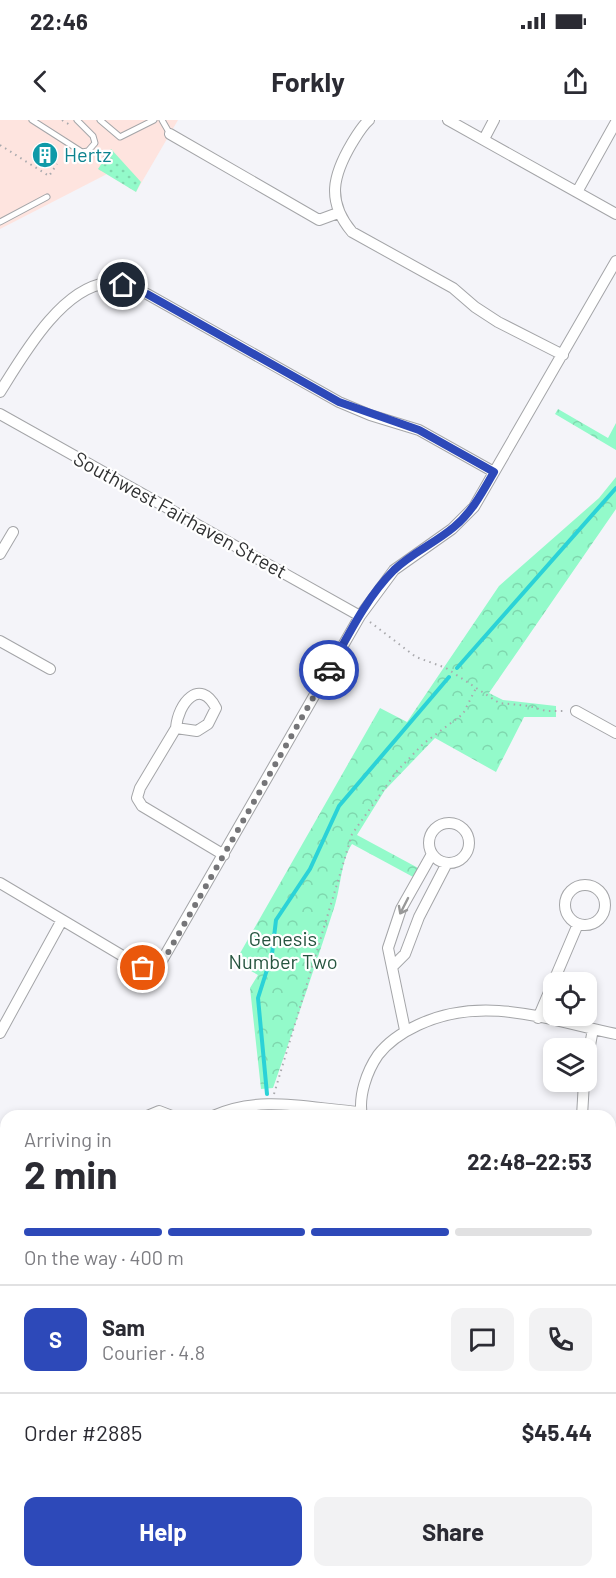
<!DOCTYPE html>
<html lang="en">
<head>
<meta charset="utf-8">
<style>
	body { margin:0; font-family:Barlow,sans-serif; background:#f2f2f3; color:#2b2b33; height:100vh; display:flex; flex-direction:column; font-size:22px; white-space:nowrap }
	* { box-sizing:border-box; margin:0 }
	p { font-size:20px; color:#7c7c81 }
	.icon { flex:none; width:33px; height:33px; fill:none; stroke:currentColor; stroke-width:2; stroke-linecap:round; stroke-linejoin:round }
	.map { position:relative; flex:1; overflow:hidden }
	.side { position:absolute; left:0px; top:990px; width:616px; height:468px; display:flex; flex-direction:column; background:#fff; border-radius:18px 18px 0 0; box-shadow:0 3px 9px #0003 }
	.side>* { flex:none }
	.controls { position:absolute; left:543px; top:852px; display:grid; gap:12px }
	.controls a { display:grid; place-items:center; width:54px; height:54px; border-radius:12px; background:#fff; box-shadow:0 3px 9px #0003; font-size:30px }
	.pin { position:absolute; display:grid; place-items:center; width:51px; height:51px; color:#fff; margin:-26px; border:3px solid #fff; border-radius:50%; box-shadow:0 2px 6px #0007 }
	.courier { position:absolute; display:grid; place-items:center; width:60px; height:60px; margin:-30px; border:4px solid #2d49b9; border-radius:50%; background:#fff; color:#222; box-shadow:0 2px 8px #0007 }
	.head em { font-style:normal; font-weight:700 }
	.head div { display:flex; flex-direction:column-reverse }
	.head { display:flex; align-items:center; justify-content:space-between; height:102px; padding:0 24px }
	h1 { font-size:39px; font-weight:700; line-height:45px }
	.bar { display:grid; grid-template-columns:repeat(4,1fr); gap:9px 6px; align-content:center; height:72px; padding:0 24px }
	.bar i { height:8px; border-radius:4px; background:#e1e1e2 }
	.bar .active { background:#2d49b9 }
	.bar p { grid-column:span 4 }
	.line { display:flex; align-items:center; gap:15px; padding:0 24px; border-top:2px solid #e1e1e2 }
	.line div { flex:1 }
	.round { display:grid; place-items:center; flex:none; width:63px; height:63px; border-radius:12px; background:#f2f2f3 }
	.action { display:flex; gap:12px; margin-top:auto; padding:12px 24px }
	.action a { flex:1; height:69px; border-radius:12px; background:#2d49b9; color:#fff; font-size:24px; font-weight:700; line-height:69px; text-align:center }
	.action a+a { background:#f2f2f3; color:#2b2b33 }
	.status { display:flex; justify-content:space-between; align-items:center; height:42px; padding:0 30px; background:#fff; direction:ltr }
	.status svg { height:16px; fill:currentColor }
	header { display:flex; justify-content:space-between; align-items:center; height:78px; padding:0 24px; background:#fff; font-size:27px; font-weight:700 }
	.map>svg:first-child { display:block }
</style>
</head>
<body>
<div class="status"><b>22:46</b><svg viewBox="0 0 49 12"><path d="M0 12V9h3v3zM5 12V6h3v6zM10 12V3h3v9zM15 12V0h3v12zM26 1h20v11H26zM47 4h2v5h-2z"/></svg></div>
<header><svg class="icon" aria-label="back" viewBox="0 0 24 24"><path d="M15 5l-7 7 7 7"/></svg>Forkly<svg class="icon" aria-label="share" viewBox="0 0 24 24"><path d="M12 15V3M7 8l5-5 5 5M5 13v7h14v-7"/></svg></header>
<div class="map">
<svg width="616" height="1458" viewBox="0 0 616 1458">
	<defs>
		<pattern id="grass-dots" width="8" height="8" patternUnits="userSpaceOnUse" patternTransform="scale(1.5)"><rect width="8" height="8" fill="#93faca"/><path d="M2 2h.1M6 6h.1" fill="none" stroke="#7fd7ae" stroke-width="1.8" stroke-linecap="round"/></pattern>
		<pattern id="forest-crowns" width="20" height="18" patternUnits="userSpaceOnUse" patternTransform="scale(1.5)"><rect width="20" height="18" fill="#93faca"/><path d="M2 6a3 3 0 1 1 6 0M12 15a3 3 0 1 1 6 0" fill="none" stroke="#7fd7ae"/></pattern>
	</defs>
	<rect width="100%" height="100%" fill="#f4f4f9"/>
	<path fill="#fee4df" d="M0 0H178L136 72 107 54 0 109Z"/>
	<path fill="url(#grass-dots)" d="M111 29 141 62 136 72 98 49Z"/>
	<path fill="url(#forest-crowns)" d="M558 289 608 318 616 303V330L555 294Z
		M616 357V389L489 573 503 580 556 586V597H524L496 652 435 618 385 670 357 715 420 749 415 758 352 724C341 741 341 766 335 785 315 847 294 908 273 968L261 969 250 868 258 855 235 842 380 588 407 602 499 466 599 378Z
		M0 1028 6 1031V1334H0Z"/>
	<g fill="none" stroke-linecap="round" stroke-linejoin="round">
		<path stroke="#2bd2d7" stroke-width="4" d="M457 548 616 368
			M267 974 258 878 272 834 276 800 310 749 339 686 449 557
			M266 996V993
			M610 1153 616 1152
			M0 1178 6 1179"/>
		<g stroke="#a4a5a8" stroke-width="7">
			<path id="lane" d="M32 0 82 32 88 31 95 23 93 16 77 0
				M100 0 120 17 154 0
				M162 0 170 14
				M0 102 47 77
				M549 1452 560 1458
				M110 1458 112 1452"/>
		</g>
		<g stroke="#a4a5a8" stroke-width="12">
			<path id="street" d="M369 0C362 6 357 15 352 23 333 55 326 81 352 112L453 168 475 187 498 202 563 235
				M448 0 616 94
				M170 14 319 100 338 93
				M484 19 494 0
				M577 72 616 2
				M0 272C22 237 61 168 107 163 121 162 135 169 147 174L339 282 370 295 419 310 494 352
				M0 294 360 496
				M0 434 13 412
				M0 521 50 549
				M576 591 616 613
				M176 608C178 583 200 557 216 588L208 604 197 611 176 608 140 668 137 678 142 686 224 735
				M429 723a20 20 0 1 1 40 0a20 20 0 1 1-40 0Z
				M0 763 143 848 160 844 360 496 394 450 452 409 474 387 616 141
				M565 785a20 20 0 1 1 40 0a20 20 0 1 1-40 0Z
				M394 845 405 834 419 797 447 743
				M538 898 578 804
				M405 910 388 828 401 789 432 734
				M0 913 62 800
				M586 947 593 909
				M147 996 159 991 172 996
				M213 996C261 974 311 989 361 992
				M362 996C358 976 367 951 378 935 388 922 403 912 418 905 483 874 549 900 616 914
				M582 996 584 962
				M610 1239 616 1240
				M0 1398 6 1396
				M209 1458 212 1452"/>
		</g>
		<g stroke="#a4a5a8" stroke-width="16">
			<path id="secondary" d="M610 1430 616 1420
				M594 1458 598 1452"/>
		</g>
		<path stroke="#a9a9ad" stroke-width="2" stroke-dasharray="1.5 4.5" stroke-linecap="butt" d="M62 0 70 5
			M0 25 49 56 57 44
			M98 33 104 37 99 46
			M370 502 416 537 446 548 499 583 529 586 546 591H566
			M274 974 352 714 397 651 423 624 463 594 476 568
			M610 1161 616 1160
			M0 1164 6 1163"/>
		<use href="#lane" stroke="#fff" stroke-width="5"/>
		<use href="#street" stroke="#fff" stroke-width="10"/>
		<use href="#secondary" stroke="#fff" stroke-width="15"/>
	</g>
	<defs><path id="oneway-shaft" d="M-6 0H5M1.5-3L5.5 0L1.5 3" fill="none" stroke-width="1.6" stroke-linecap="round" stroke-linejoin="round" transform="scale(1.5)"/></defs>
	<use stroke="#989898" href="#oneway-shaft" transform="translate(404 786) rotate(117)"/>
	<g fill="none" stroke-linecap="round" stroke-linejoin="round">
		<path stroke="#757578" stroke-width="6" stroke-dasharray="0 10.8" d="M143 848 155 847 165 838 329 550"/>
		<path stroke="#2d49b9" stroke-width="8" d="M123 165 147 174 339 282 419 310 494 352C482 373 472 392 454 407 435 423 412 433 394 450 366 478 348 516 329 550"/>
	</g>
	<defs>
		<g id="building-disc" transform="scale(1.35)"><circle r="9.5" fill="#0f9aa8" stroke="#fff"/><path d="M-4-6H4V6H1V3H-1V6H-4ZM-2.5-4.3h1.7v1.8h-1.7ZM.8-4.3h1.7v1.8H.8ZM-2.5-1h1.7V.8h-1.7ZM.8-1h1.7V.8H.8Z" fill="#fff"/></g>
	</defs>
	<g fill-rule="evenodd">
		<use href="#building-disc" x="45" y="35"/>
	</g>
	<g text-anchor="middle" stroke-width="4.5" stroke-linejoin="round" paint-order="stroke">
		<g font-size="20" fill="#0d838f" stroke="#fff" text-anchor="start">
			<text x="64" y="42">Hertz</text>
		</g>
		<g font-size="20" fill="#303132" stroke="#fff">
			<text transform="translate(180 395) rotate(29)" y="7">Southwest Fairhaven Street</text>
		</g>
		<g font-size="20" fill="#265540" stroke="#fff">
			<text x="283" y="826">Genesis<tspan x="283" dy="23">Number Two</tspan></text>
		</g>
	</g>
</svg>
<div class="controls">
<a><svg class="icon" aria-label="locate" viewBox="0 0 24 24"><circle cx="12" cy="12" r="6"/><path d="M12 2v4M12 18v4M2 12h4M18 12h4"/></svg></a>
<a><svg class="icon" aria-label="layers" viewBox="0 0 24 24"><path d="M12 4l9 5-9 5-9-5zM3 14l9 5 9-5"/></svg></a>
</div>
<div class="pin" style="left:143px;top:848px;background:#ea580c"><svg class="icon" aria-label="bag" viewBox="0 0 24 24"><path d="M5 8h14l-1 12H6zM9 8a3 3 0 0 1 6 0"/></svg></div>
<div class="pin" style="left:123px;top:165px;background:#1f2937"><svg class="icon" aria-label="home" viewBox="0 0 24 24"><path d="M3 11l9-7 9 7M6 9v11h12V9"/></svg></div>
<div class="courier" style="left:329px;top:550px"><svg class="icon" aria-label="car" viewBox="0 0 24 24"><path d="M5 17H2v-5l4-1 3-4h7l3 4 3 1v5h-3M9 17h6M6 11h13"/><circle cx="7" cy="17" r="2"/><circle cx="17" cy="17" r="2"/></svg></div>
<section class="side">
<div class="head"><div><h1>2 min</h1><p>Arriving in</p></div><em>22:48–22:53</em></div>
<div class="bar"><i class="active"></i><i class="active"></i><i class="active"></i><i></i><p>On the way · 400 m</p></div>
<div class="line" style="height:108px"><b class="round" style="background:#2d49b9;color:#fff">S</b><div><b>Sam</b><p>Courier · 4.8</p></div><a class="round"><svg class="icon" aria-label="chat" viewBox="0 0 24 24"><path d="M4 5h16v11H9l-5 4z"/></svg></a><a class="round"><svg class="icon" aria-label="phone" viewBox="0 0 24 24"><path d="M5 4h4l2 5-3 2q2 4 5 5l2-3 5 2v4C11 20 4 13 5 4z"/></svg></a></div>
<div class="line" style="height:78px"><div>Order #2885</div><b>$45.44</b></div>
<div class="action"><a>Help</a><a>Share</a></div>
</section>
</div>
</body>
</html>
